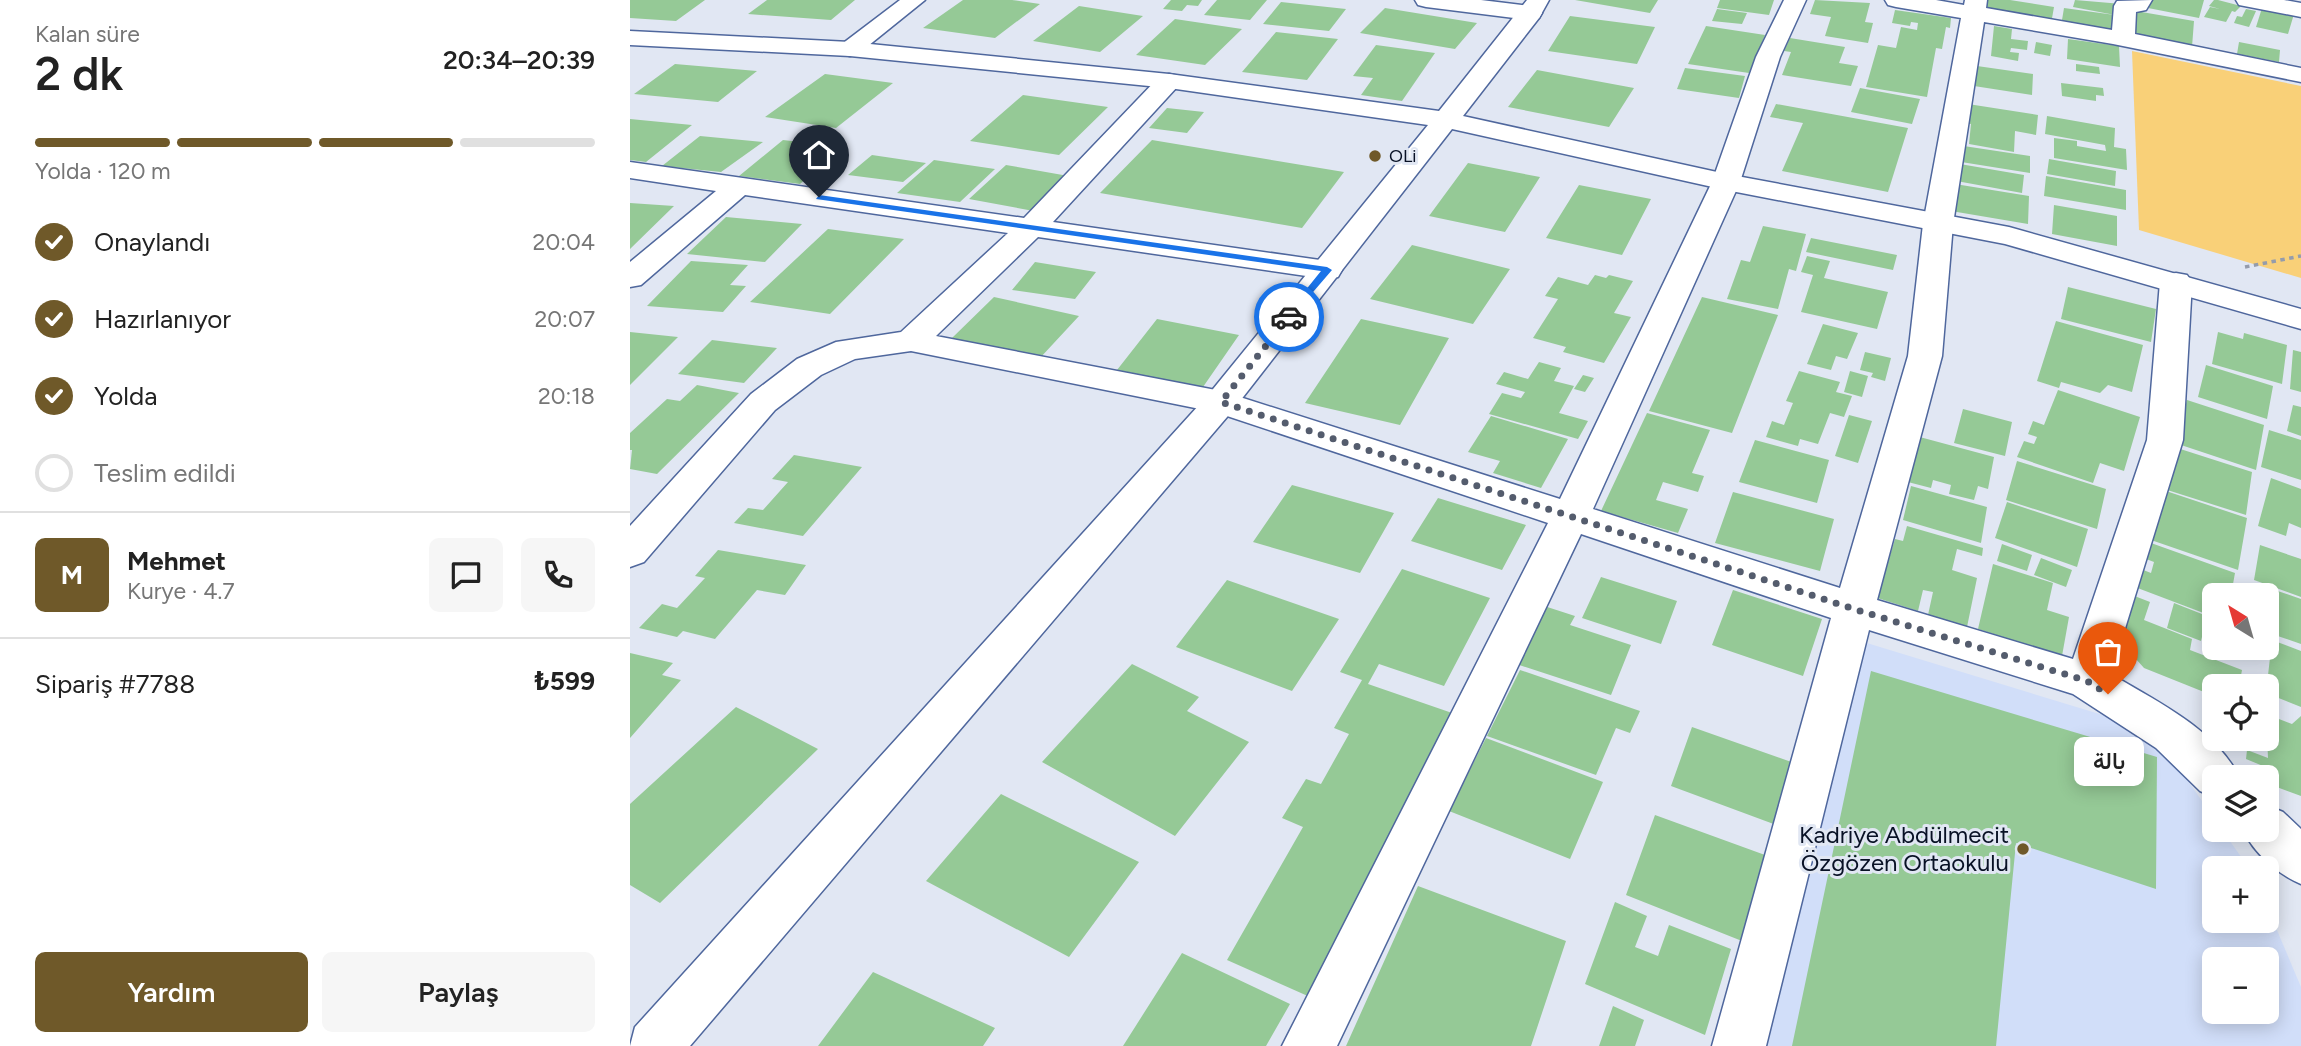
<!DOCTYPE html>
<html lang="tr">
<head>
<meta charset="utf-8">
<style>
	body { margin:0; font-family:Figtree,Vazirmatn,sans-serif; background:#f6f6f6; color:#222; height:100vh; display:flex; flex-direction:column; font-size:26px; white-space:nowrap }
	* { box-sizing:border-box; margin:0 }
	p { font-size:23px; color:#767676 }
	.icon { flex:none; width:38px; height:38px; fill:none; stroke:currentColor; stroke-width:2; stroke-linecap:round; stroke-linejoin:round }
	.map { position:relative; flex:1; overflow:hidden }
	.details { display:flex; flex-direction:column; background:#fff; width:630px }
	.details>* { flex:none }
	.needle { width:46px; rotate:323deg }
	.tools { position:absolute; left:1572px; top:583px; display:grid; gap:14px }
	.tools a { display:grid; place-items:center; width:77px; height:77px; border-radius:10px; background:#fff; box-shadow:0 4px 18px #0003; font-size:35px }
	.pin { position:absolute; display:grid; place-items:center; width:60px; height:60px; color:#fff; margin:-72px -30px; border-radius:50% 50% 50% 0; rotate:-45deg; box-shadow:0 0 7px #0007 }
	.pin .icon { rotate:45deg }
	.courier { position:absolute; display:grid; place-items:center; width:70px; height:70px; margin:-35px; border:5px solid #1a73e8; border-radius:50%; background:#fff; color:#222; box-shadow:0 2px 9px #0007 }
	.bubble { position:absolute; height:49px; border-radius:10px; background:#fff; box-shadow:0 4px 18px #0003; font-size:23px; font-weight:600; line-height:49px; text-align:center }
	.summary em { font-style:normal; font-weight:600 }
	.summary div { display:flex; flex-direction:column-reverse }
	.summary { display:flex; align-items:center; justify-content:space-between; height:119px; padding:0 35px }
	h1 { font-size:46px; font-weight:600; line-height:52px }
	.bar { display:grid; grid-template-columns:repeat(4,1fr); gap:10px 7px; align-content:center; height:84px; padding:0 35px }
	.bar i { height:9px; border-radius:5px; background:#e0e0e0 }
	.bar .current { background:#6f5929 }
	.bar p { grid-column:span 4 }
	.line { display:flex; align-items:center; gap:18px; padding:0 35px; border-top:2px solid #e0e0e0 }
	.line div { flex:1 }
	.round { display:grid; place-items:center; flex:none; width:74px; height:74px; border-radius:10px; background:#f6f6f6 }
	ol { padding:0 35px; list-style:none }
	li { display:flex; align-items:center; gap:21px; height:77px }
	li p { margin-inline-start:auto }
	li .icon { padding:7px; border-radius:50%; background:#6f5929; color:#fff; stroke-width:4 }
	li:last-child { color:#767676 }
	li i { width:38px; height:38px; border:4px solid #e0e0e0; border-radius:50% }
	.button { display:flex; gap:14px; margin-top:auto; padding:14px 35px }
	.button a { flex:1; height:80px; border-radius:10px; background:#6f5929; color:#fff; font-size:28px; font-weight:600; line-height:80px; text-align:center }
	.button a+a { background:#f6f6f6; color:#222 }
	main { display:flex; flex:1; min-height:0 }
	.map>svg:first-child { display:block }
</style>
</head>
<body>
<main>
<section class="details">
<div class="summary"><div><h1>2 dk</h1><p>Kalan süre</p></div><em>20:34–20:39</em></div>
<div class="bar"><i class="current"></i><i class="current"></i><i class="current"></i><i></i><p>Yolda · 120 m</p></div>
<ol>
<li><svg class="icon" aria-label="check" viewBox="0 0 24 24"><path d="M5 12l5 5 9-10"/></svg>Onaylandı<p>20:04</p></li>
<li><svg class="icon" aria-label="check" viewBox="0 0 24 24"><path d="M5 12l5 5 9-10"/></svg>Hazırlanıyor<p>20:07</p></li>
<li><svg class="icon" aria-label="check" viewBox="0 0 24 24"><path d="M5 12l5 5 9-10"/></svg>Yolda<p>20:18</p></li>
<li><i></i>Teslim edildi</li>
</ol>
<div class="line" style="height:126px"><b class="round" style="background:#6f5929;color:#fff">M</b><div><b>Mehmet</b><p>Kurye · 4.7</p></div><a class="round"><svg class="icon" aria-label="chat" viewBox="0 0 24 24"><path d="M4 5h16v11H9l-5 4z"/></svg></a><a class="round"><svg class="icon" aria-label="phone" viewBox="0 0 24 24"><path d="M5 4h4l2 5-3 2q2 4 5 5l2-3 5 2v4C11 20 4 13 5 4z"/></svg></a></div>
<div class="line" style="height:91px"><div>Sipariş #7788</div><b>₺599</b></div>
<div class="button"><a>Yardım</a><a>Paylaş</a></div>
</section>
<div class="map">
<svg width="1671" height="1046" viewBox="0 0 1671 1046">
	<rect width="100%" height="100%" fill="#e1e7f3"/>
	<path fill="#d1def9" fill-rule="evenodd" d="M1227 640 1522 730 1584 818V830H1592L1619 868H1584V920H1636V904L1671 987V1046H1136ZM1584 959H1636V1012H1584Z"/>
	<path fill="#f9d078" d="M1502 51 1671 86V278L1509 230Z"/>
	<path fill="#95c996" d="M0 0H75L46 21 0 18Z
		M137 0H225L201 20 118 14Z
		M333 0H382L410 4 365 38 293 28Z
		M541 0H572L568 6 557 5 552 11 533 9Z
		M587 0H637L620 20 574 15Z
		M945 0H1028L1020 13Z
		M1090 0H1144L1139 15 1087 8Z
		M1185 0 1240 3 1235 22 1243 23 1238 43 1195 36 1201 17 1180 14Z
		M1357 0H1380L1424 7 1421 24 1353 13Z
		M1445 0 1492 4 1489 35 1431 26 1434 8 1485 15 1443 7Z
		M1521 0H1574L1569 18 1518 8Z
		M1584 0H1588L1611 6 1605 12 1602 11 1596 22 1574 17 1580 7 1590 9 1579 6Z
		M651 2 716 9 699 31 633 24Z
		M449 6 513 16 470 52 403 41Z
		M755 8 847 23 825 49 730 33Z
		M1632 8 1664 14 1658 34 1626 27Z
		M1087 9 1117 13 1112 24 1082 21Z
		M1616 9 1626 11 1619 27 1604 23 1607 16 1612 17Z
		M1265 10 1321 18 1320 28 1316 27 1312 49 1306 48 1297 97 1236 87 1248 45 1266 48 1271 27 1287 30 1288 23 1281 22 1280 26 1262 23Z
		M1500 10 1564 21 1562 47 1496 35Z
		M940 16 1025 27 1007 64 918 51Z
		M545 19 612 29 575 65 506 55Z
		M1076 26 1135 35 1119 73 1058 64Z
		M1364 26 1382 29 1381 39 1398 41 1397 50 1381 48 1380 52 1389 53 1388 61 1361 56Z
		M646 32 708 39 677 80 612 72Z
		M1160 38 1215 47 1209 63 1228 66 1221 86 1152 75 1161 52 1154 51Z
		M1438 39 1489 46 1490 67 1437 59Z
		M1406 42 1422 45 1420 56 1404 53Z
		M1609 42 1650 50 1649 62 1607 54Z
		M746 45 805 53 772 101 731 95 743 78 723 76Z
		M45 64 127 71 88 102 4 94Z
		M1446 64 1469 67 1470 74 1446 71Z
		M1347 66 1403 74 1402 95 1344 86Z
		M1055 68 1115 76 1109 98 1047 89Z
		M907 70 1004 88 979 127 878 107Z
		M195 74 263 83 206 128 135 117Z
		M1431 83 1473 88 1474 96 1466 95V101L1432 96Z
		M1230 88 1290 99 1282 124 1221 112Z
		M393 95 478 107 429 155 340 141Z
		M1146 104 1278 128 1258 192 1152 171 1173 123 1140 117Z
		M1338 104 1408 115 1406 135 1385 131 1384 152 1339 144 1341 124 1334 123Z
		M537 108 574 112 557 133 519 128Z
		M1417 116 1485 128 1484 147 1496 149 1497 170 1424 158V138L1447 141V146L1476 151 1475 145 1415 134Z
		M0 119 62 125 16 162 0 160Z
		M70 136 133 142 91 172 32 166Z
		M153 140 212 147 170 184 109 176Z
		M522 140 714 172 672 228 470 193Z
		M1327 145 1400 156V173L1325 161Z
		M242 155 296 163 273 182 218 175Z
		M1419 159 1486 171 1485 186 1417 174Z
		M304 160 365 169 330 202 267 193Z
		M838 163 910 177 875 232 799 216Z
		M1324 163 1394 175 1392 193 1321 180Z
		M376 165 444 177 409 212 339 199Z
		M1416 176 1496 190V210L1414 196Z
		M1325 184 1399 196 1398 224 1321 211Z
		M949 185 1021 199 992 255 916 238Z
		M0 203 44 206 0 249Z
		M1424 205 1487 216V246L1422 234Z
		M96 217 172 224 135 262 57 254Z
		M1133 226 1176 234 1166 271 1159 269 1148 309 1097 299 1111 260 1120 262Z
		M198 229 274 239 200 314 120 302Z
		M1181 238 1267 255 1263 270 1176 252Z
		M782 245 880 269 843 324 740 299Z
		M1177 256 1200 261 1194 278 1258 292 1247 329 1171 312 1183 275 1171 272Z
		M61 261 118 265 100 285 116 286 93 312 17 306Z
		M405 262 466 272 445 299 382 290Z
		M965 275 976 278 979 275 1003 281 984 313 1001 317 974 363 933 352 936 347 903 338 928 299 915 296 928 277 958 285Z
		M1438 287 1526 309 1521 342 1431 319Z
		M364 297 449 316 410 358 322 338Z
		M1072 297 1148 315 1102 433 1019 411Z
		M527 319 609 335 573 387 487 370Z
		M731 319 819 338 770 425 675 403Z
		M1426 321 1513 345 1502 392 1478 385 1470 393 1431 382 1429 388 1407 381Z
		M1193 324 1228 333 1217 359 1206 356 1201 370 1177 364Z
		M0 332 48 337 0 385Z
		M1588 332 1613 339 1614 333 1657 345 1652 384 1582 364Z
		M82 340 147 348 114 383 48 374Z
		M1663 350 1671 352V392L1660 389Z
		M1235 352 1261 358 1255 381 1241 377 1243 373 1230 370Z
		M909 362 931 368 924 381 944 386 929 413 958 421 948 439 859 414 872 393 891 398 895 392 866 384 874 372 898 379Z
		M1576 365 1643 386 1637 419 1568 397Z
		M1169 371 1210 382 1206 392 1222 396 1214 417 1200 413 1188 444 1170 439 1168 446 1136 437 1142 421 1154 425 1163 403 1156 401Z
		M1220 371 1238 376 1232 397 1214 392Z
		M953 375 964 378 955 392 944 389Z
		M67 385 109 393 27 474 0 469 2 450H0V433L37 399 50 401Z
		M1428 390 1510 417 1494 471 1470 463 1463 483 1387 457 1394 441 1404 444 1407 437 1398 434 1403 421 1414 425Z
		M1557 400 1634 425 1626 470 1545 443Z
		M1663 405 1671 407V436L1657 431Z
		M1333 409 1382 422 1375 456 1324 443Z
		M1017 413 1080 430 1062 473 1074 476 1068 492 1033 482 1026 500 1058 509 1048 533 971 511Z
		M1219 415 1242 421 1228 463 1205 456Z
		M861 416 938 439 911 488 863 473 870 461 838 452Z
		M1639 430 1671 440V480L1631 467Z
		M1286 436 1364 457 1358 489 1348 486 1344 500 1319 494 1321 485 1303 480 1301 488 1274 481Z
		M1125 440 1199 460 1187 503 1109 482Z
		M1541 446 1622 472 1616 515 1531 488Z
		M164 455 232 467 173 536 104 523 118 508 133 510 158 482 142 479Z
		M1387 461 1476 489 1467 529 1376 500Z
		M1641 478 1671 489V528L1659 523 1656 536 1628 526Z
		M662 485 764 513 730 573 623 542Z
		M1281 486 1357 507 1351 543 1273 520Z
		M1533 490 1617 518 1608 570 1521 540Z
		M1103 492 1204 519 1190 571 1085 543Z
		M808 498 896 525 872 570 781 541Z
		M1377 502 1458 529 1447 567 1365 538Z
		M1277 526 1353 548 1352 556 1327 549 1322 570 1347 578 1337 627 1298 615 1303 592 1293 590 1288 611 1238 595 1244 574 1255 572 1265 539 1273 541Z
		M1507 538 1605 573 1601 595H1584V617L1497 584 1503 566 1521 573 1524 562 1503 554Z
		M1372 544 1402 555 1397 571 1367 561Z
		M1630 545 1671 559V597L1624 580Z
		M88 550 176 565 155 595 127 590 85 639 53 631 47 637 9 628 32 604 47 608 75 578 65 576Z
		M1411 558 1442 570 1436 587 1404 575Z
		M1363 564 1423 583 1417 610 1439 617 1432 656 1348 629Z
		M772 569 860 598 814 686 749 664 738 684 825 714 680 997 597 960 673 827 652 818 676 779 691 784 719 734 704 728 732 680 710 672Z
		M971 577 1047 601 1031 644 952 618Z
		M597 580 709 619 662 691 546 647Z
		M1633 586 1671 599V644L1636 632V595H1632Z
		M1103 590 1192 619 1173 676 1082 645Z
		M1502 595 1520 602 1514 620 1562 639 1560 650 1612 670 1609 686H1584V696L1514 668 1489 640Z
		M1544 603 1577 616 1571 641 1537 628Z
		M908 604 945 616 940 625 1001 645 981 695 880 662Z
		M1642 640 1671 651V707L1636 693Z
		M0 653 43 663 32 675 51 680 0 738Z
		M502 664 569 697 557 711 619 742 545 836 412 762Z
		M890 670 1010 711 1000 733 986 728 966 775 857 736Z
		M1241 671 1527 757 1526 889 1386 843 1366 1046H1162Z
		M106 707 188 749 30 903 0 885V804Z
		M1636 714 1662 724 1671 716V796L1636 783V777H1632L1633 766 1616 759 1617 750 1638 758Z
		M1062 727 1167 764 1149 826 1041 786Z
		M856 738 973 782 940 859 819 811Z
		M371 794 509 862 439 957 296 881Z
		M1025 815 1135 855 1112 941 996 895Z
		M788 886 936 941 901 1046H716Z
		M985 902 1017 916 1005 947 1028 956 1039 925 1101 949 1075 1035 955 984Z
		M552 953 660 1004 636 1046H493Z
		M243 972 365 1028 353 1046H188Z
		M983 1006 1014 1020 1005 1046H969Z"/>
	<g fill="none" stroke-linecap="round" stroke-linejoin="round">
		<g stroke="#4f679d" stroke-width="3">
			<path id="minor" d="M270 0H295L228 54 220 56 212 54 208 49 212 44Z
				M785 0H851L901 6 909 8 912 13 909 18 901 20 796 7 788 5Z
				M1154 0H1176L1150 57 1110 182 963 509 1210 588 1278 356 1293 224 1331 18 1266 7 1258 5 1255 0H1306L1334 5 1335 0H1357L1356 8 1482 30 1484 6 1487 1 1522 0 1516 10 1506 12 1505 34 1671 68V82L1483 44 1354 22 1323 224 1312 356 1247 600 1443 659 1517 440 1530 282 1535 275 1546 273 1557 275 1562 282 1553 440 1481 674C1524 700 1587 730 1609 777H1584V797L1570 791 1526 748 1443 694 1239 630 1136 1046H1082L1201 618 951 534 707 1046H652L918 523 585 412 281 351 225 359 191 375 145 410 14 562 0 567V526L121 394 167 359 206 342 271 332 378 233 115 195 11 285 0 287V262L86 191 0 178V162L394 218 530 76 539 74 548 76 551 81 548 86 423 222 697 261 708 263 712 270 708 277 697 279 408 237 306 336 591 391 930 499 1082 182 1126 57Z
				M1606 0H1654L1671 3V17L1609 5Z
				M1636 805 1653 812 1671 829V884C1647 874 1624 853 1613 830H1636Z"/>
		</g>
		<g stroke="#4f679d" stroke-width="3">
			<path id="tertiary" d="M897 0H919L909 18 833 116 1096 174 1379 227 1671 309V329L1375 244 1096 190 822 129 603 410 60 1046H0L5 1027 579 394 798 125 539 88 220 56 0 45V31L220 42 539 74 809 111Z"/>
		</g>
		<path stroke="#959cab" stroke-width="3.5" stroke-dasharray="4.5 4.5" stroke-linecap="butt" d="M1615 267 1671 256"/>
		<use href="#minor" fill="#fff" fill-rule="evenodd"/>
		<use href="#tertiary" fill="#fff" fill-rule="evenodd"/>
	</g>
	<path fill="#1a73e8" d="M189 195 697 267 702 270 659 320 654 317 691 271 186 199Z"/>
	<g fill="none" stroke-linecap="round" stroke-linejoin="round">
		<path stroke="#545c6d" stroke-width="7" stroke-dasharray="0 12.6" d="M659 317 591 402 1224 609 1457 681 1478 694"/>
	</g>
	<g fill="#6f5929" stroke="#e1e7f3" stroke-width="2.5">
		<circle cx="745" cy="156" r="7"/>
		<circle cx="1393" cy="849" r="7"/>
	</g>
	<g text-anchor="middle" stroke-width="6" stroke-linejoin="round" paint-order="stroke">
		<g font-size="18" fill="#081125" stroke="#e1e7f3" text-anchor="start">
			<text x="759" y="162">OLi</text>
		</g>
		<g font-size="24" fill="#081125" stroke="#e1e7f3" text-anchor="end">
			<text x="1379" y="843">Kadriye Abdülmecit<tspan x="1379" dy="28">Özgözen Ortaokulu</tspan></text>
		</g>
	</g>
</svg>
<div class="tools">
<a><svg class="needle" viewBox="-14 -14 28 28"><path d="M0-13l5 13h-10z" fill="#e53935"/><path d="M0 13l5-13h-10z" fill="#767676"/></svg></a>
<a><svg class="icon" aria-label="locate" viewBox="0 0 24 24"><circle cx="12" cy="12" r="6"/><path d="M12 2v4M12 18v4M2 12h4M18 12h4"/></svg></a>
<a><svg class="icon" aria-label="layers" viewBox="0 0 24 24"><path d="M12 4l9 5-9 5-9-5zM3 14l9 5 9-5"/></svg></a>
<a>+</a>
<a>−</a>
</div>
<div class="pin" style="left:1478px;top:694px;background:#ea580c"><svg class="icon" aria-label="bag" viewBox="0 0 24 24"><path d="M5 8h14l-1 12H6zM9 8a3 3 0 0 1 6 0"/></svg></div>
<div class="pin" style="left:189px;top:197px;background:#1f2937"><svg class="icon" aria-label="home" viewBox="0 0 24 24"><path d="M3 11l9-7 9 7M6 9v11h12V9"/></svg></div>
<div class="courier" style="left:659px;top:317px"><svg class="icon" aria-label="car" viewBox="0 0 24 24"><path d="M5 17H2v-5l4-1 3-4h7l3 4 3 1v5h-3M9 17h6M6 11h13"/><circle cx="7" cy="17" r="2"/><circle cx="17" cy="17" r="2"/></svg></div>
<div class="bubble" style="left:1444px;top:737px;width:70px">بالة</div>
</div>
</main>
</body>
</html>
